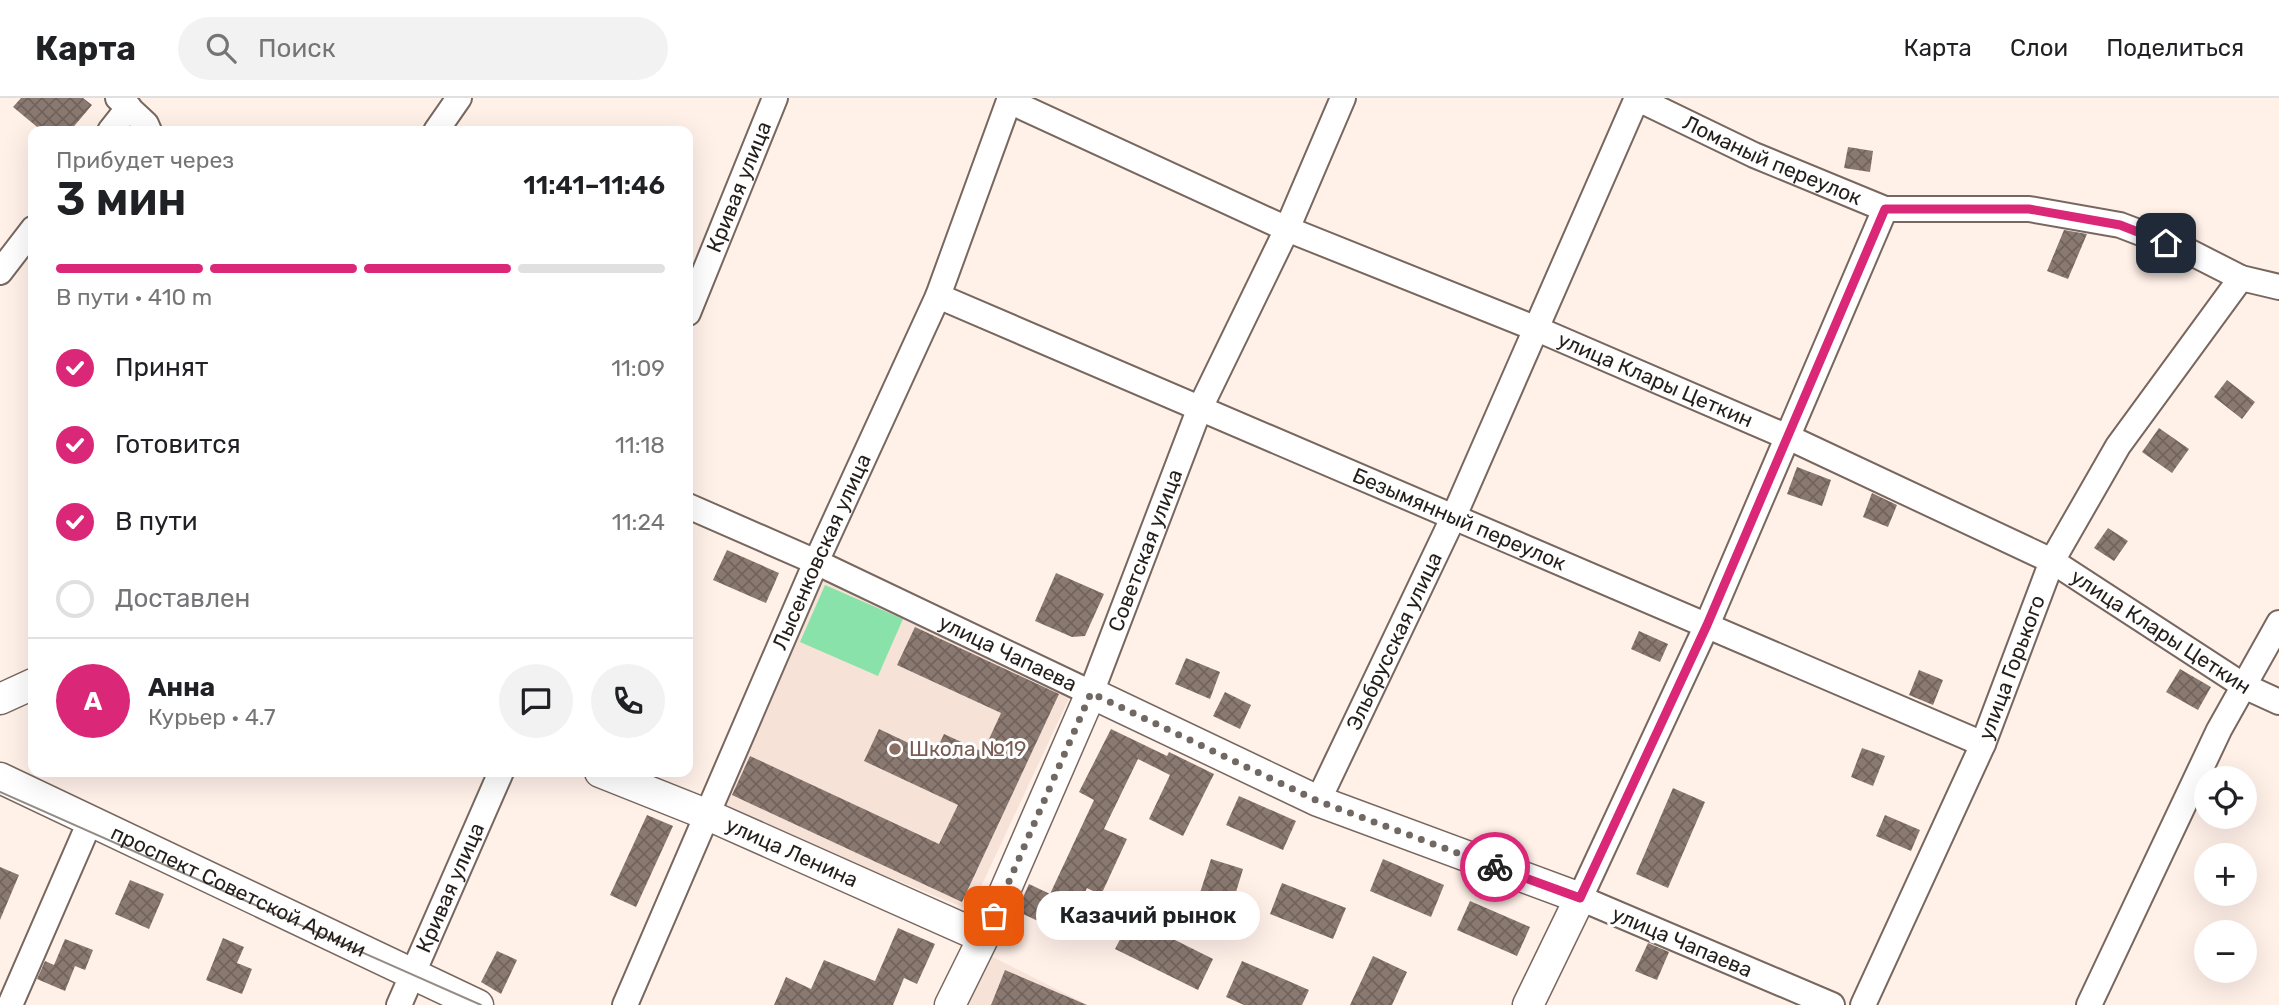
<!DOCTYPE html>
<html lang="ru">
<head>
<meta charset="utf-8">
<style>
	body { margin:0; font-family:Rubik,sans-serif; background:#f2f2f2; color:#202124; height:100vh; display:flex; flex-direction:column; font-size:26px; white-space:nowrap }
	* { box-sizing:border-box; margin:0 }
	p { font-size:23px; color:#757577 }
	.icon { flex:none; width:38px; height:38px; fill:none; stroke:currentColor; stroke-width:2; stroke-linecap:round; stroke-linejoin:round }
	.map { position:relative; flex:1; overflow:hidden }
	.side { position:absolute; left:28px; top:28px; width:665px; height:651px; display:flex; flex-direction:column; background:#fff; border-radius:14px; box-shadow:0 7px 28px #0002 }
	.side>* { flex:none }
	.buttons { position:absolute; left:2194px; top:668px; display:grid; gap:14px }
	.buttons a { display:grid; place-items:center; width:63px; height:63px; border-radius:50%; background:#fff; box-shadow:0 7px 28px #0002; font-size:35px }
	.pin { position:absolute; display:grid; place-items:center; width:60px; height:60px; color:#fff; margin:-30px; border-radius:14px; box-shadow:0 4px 10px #0006 }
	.courier { position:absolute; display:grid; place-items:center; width:70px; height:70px; margin:-35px; border:5px solid #db2777; border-radius:50%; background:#fff; color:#222; box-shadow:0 2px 9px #0007 }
	.bubble { position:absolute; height:49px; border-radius:24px; background:#fff; box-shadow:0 7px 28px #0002; font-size:23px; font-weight:600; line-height:49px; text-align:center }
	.head em { font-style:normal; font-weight:600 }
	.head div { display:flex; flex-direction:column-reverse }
	.head { display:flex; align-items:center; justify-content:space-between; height:119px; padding:0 28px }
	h1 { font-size:46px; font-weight:600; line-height:52px }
	.bar { display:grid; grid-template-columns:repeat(4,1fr); gap:10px 7px; align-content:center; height:84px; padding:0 28px }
	.bar i { height:9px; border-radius:5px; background:#e0e0e0 }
	.bar .current { background:#db2777 }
	.bar p { grid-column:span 4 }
	.line { display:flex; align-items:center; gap:18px; padding:0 28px; border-top:2px solid #e0e0e0 }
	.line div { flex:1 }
	.round { display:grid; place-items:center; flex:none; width:74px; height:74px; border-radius:37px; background:#f2f2f2 }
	ol { padding:0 28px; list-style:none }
	li { display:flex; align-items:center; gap:21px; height:77px }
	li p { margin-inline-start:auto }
	li .icon { padding:7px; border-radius:50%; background:#db2777; color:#fff; stroke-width:4 }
	li:last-child { color:#757577 }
	li i { width:38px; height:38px; border:4px solid #e0e0e0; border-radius:50% }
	header { display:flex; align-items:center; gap:42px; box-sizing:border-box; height:98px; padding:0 35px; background:#fff; border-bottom:2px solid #e0e0e0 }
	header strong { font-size:33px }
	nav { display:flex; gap:38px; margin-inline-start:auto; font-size:24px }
	.search { width:490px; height:63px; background:#f2f2f2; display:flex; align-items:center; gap:18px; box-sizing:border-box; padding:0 24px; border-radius:38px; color:#757577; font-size:26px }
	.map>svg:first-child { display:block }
</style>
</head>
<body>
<header>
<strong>Карта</strong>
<div class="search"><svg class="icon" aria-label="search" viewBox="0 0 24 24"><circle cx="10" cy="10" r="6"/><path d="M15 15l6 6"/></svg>Поиск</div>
<nav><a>Карта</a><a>Слои</a><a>Поделиться</a></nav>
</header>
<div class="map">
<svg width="2279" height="907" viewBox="0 0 2279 907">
	<defs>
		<pattern id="building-cross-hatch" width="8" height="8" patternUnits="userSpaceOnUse" patternTransform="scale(1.75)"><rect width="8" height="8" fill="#8a7971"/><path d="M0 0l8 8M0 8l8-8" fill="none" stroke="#71635c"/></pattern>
	</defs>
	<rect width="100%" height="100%" fill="#fff0e8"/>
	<path fill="#f7e2d8" d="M819 471 1073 592 970 812 721 711Z
		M991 858 1088 907H969Z"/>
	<path fill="#89e2a9" d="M825 487 903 521 878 578 800 544Z"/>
	<path fill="url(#building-cross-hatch)" d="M21 0H83L92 7 70 33H42L13 9Z
		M1848 49 1873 53 1870 74 1844 70Z
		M2064 132 2087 136 2068 181 2047 173Z
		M2227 282 2255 304 2242 321 2214 299Z
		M2159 330 2189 351 2172 375 2142 354Z
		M1797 369 1831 382 1822 408 1787 396Z
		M1872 395 1897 407 1888 429 1863 419Z
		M2108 430 2128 443 2114 463 2094 450Z
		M727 452 779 475 766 505 713 482Z
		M1056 475 1104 496 1085 538 1072 539 1035 523Z
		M915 529 1059 596 962 804 732 697 750 658 939 746 958 707 864 663 879 631 934 657 944 636 983 654 1001 615 897 567Z
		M1639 533 1668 546 1660 564 1631 551Z
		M1186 560 1220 574 1210 601 1175 586Z
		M2180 571 2211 589 2198 612 2166 594Z
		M1919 572 1943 582 1933 607 1909 597Z
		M1225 594 1251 607 1240 631 1213 618Z
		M1111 631 1167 658 1169 654 1214 676 1183 738 1149 721 1170 677 1138 661 1104 731 1127 741 1101 797 1087 790 1065 836 1017 813 1029 786 1050 796 1094 702 1079 694Z
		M1862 650 1885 658 1873 688 1851 679Z
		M1673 690 1705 704 1668 790 1636 776Z
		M1239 698 1296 723 1283 752 1226 727Z
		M647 717 673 728 636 809 610 797Z
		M1885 717 1920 732 1911 753 1876 738Z
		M1211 761 1243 771 1229 817 1196 807Z
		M1383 761 1444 787 1431 819 1370 793Z
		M0 769 19 777 0 822Z
		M130 782 164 796 149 831 115 816Z
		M1282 785 1346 810 1333 841 1270 816Z
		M1470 803 1530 829 1517 858 1457 832Z
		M1131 820 1213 861 1198 892 1115 851Z
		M898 830 935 846 917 886 904 880 893 907H774L786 879 811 891 824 862 875 883Z
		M223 840 244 849 237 865 252 871 242 896 206 882Z
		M65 841 93 852 85 872 75 868 65 893 37 881 45 863 54 867Z
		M1648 845 1669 854 1657 882 1635 873Z
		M497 853 517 862 501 896 481 884Z
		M1373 858 1407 874 1392 907H1350Z
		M1242 863 1309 892 1302 907H1244L1226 899Z
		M1005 872 1087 907H991Z"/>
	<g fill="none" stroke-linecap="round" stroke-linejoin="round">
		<g stroke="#77675f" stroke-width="28">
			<g id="minor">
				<path d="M118 0 146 26 149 33"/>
				<path id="s1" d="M1636 0 1754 57 1885 111H2029L2120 127 2188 153 2241 180 2279 189"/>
				<path id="s2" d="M1009 3 1287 131 1537 231 1790 340 2052 463 2244 588 2279 604"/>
				<path d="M110 33 129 9"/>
				<path d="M436 33 459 0"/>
				<path d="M0 174 33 131"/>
				<path id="s3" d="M938 198 1983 646"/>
				<path id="s4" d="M688 215 775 0"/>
				<path id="s5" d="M688 408 816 464 1091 595 1199 312 1287 131 1343 0"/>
				<path id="s6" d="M1318 703 1454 418 1637 0"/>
				<path d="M10 907 91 721"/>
				<path id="s7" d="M399 907 501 674"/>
				<path id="s8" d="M625 907 816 464 938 198 1010 0"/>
				<path d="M1832 907 1580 800 1707 527 1885 111"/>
				<path id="s9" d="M1863 907 1983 646 2052 463 2118 348 2241 180"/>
				<path d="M2089 907 2219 632 2279 525"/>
			</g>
		</g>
		<g stroke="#77675f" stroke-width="33">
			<g id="major">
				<path d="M0 601 33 586"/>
				<path id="s10" d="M600 674 708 717 982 839"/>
				<path id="s11" d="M0 680 478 907"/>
				<path d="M950 907 994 818 1091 595 1318 703 1580 800 1528 907"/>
			</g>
		</g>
		<use href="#minor" stroke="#fff" stroke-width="24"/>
		<use href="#major" stroke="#fff" stroke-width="30"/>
		<path stroke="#958b85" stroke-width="2" d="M0 694 481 907"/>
	</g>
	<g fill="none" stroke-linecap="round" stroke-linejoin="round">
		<path stroke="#716863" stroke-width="7" stroke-dasharray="0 12.6" d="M994 818 1091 595 1318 703 1495 769"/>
		<path stroke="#db2777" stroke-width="9" d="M1495 769 1580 800 1707 527 1885 111H2029L2120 127 2166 145"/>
	</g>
	<circle fill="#8d6e63" stroke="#fff" stroke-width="2.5" cx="895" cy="651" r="7"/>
	<g text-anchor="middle" stroke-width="6" stroke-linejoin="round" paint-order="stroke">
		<g font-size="21" fill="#251f1b" stroke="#fff">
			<text dy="7" stroke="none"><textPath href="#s1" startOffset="150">Ломаный переулок</textPath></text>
			<text dy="7" stroke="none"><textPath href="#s4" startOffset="136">Кривая улица</textPath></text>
			<text dy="7" stroke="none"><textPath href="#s2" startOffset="704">улица Клары Цеткин</textPath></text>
			<text dy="7" stroke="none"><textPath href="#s3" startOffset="567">Безымянный переулок</textPath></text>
			<text dy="7" stroke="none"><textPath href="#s5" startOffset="597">Советская улица</textPath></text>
			<text dy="7" stroke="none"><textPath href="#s8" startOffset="494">Лысенковская улица</textPath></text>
			<text dy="7" stroke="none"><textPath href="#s2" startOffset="1270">улица Клары Цеткин</textPath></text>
			<text dy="7" stroke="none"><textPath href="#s6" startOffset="177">Эльбрусская улица</textPath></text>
			<text dy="7" stroke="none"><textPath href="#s5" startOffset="352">улица Чапаева</textPath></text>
			<text dy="7" stroke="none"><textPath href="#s9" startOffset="369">улица Горького</textPath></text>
			<text dy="7" stroke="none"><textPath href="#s10" startOffset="208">улица Ленина</textPath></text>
			<text dy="7" stroke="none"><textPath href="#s7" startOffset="128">Кривая улица</textPath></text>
			<text dy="7" stroke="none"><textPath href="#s11" startOffset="264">проспект Советской Армии</textPath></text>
			<text transform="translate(1682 844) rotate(23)" y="7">улица Чапаева</text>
		</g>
		<g font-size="21" fill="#785e54" stroke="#fff" text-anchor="start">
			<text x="909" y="658">Школа №19</text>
		</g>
	</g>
</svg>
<div class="buttons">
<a><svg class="icon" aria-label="locate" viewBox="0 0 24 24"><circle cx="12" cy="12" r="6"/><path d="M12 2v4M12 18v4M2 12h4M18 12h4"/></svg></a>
<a>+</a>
<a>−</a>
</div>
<div class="pin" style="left:994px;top:818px;background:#ea580c"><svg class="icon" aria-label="bag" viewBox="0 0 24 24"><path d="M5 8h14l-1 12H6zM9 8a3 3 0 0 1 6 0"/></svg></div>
<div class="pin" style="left:2166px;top:145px;background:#1f2937"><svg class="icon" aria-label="home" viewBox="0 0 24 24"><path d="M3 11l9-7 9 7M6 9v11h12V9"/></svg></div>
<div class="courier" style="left:1495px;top:769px"><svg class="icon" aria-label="bike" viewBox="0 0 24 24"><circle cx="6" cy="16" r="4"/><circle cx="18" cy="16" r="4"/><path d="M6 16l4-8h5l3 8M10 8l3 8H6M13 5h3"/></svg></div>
<div class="bubble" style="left:1036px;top:793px;width:224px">Казачий рынок</div>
<section class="side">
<div class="head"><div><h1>3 мин</h1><p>Прибудет через</p></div><em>11:41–11:46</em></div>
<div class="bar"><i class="current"></i><i class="current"></i><i class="current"></i><i></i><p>В пути · 410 m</p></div>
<ol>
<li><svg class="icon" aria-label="check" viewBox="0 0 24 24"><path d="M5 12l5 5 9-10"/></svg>Принят<p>11:09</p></li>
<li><svg class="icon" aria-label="check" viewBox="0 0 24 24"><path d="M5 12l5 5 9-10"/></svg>Готовится<p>11:18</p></li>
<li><svg class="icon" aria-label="check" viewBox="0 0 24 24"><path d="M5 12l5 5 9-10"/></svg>В пути<p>11:24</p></li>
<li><i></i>Доставлен</li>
</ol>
<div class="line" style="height:126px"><b class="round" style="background:#db2777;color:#fff">А</b><div><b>Анна</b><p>Курьер · 4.7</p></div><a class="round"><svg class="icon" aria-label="chat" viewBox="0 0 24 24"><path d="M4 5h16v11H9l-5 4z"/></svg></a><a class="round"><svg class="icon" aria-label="phone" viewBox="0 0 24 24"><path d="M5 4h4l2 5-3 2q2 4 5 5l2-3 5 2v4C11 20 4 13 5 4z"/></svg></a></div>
</section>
</div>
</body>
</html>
